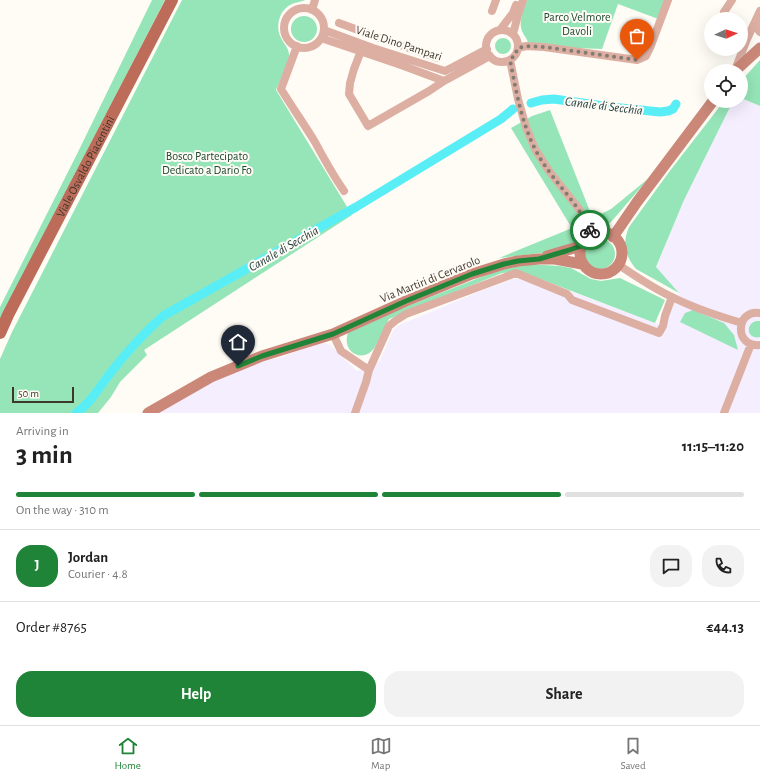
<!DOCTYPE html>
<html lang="en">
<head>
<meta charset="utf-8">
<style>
	body { margin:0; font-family:"Alegreya Sans",sans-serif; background:#f2f2f2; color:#222; height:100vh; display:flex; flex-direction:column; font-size:15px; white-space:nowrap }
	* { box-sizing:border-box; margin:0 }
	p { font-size:13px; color:#767676 }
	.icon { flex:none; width:22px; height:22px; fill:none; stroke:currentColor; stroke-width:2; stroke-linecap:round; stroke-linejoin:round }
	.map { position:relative; height:413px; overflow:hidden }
	.panel { display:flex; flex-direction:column; background:#fff; flex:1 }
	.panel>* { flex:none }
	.needle { width:26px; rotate:86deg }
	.controls { position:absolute; left:704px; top:12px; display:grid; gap:8px }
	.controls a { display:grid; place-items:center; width:44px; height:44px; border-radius:50%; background:#fff; box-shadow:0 4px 16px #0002; font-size:20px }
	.scale { position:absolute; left:12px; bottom:10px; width:62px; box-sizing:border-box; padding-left:4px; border:2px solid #3f372b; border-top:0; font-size:11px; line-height:14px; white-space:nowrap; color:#3f372b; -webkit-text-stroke:3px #fffbf5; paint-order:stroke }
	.pin { position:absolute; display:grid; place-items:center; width:34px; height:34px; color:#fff; margin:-41px -17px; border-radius:50% 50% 50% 0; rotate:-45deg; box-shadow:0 0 4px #0007 }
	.pin .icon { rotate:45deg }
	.courier { position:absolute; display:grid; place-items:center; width:40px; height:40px; margin:-20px; border:3px solid #1f8438; border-radius:50%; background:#fff; color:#222; box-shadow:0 1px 5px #0007 }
	.summary em { font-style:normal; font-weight:700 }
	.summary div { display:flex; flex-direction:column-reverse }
	.summary { display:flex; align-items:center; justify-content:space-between; height:68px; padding:0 16px }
	h1 { font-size:26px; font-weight:700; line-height:30px }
	.bar { display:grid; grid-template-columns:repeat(4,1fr); gap:6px 4px; align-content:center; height:48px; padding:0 16px }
	.bar i { height:5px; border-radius:3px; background:#e0e0e0 }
	.bar .current { background:#1f8438 }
	.bar p { grid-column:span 4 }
	.line { display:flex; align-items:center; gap:10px; padding:0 16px; border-top:1px solid #e0e0e0 }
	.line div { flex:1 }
	.round { display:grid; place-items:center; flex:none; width:42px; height:42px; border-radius:16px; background:#f2f2f2 }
	.action { display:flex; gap:8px; margin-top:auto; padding:8px 16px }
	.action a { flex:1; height:46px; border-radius:16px; background:#1f8438; color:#fff; font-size:16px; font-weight:700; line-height:46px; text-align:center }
	.action a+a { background:#f2f2f2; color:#222 }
	.tabs { display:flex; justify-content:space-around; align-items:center; height:56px; border-top:1px solid #e0e0e0; background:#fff; font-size:11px; color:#767676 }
	.tabs a { display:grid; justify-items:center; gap:2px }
	.tabs .current { color:#1f8438 }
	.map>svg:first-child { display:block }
</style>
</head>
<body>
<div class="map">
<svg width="760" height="413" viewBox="0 0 760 413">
	<rect width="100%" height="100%" fill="#fffbf5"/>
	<path fill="#f5eeff" d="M741 98 760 106V413H158L213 381 266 360 282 357 318 343H325L330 345 357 371 379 362 394 329 399 325 481 291 513 279 523 278 527 275 663 326 672 297 678 300 679 293 656 268 684 200 733 101H741Z"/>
	<path fill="#96e5b8" d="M152 0H165L0 319V307L78 152Z
		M182 0H305C301 2 295 2 290 5 279 11 275 27 281 38 284 44 289 48 289 55 290 60 279 83 276 90L352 215 144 350 147 355 120 382 111 397 98 413H0V359L12 332Z
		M527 0H668L661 20 618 4 602 49 548 47 528 43C527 38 524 36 522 31 518 22 524 9 527 0Z
		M291 29a13 13 0 1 1 26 0a13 13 0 1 1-26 0Z
		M495 46a8 8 0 1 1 16 0a8 8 0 1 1-16 0Z
		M760 60V106L741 98V81Z
		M724 101H733L684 200 656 267 679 293 636 269C625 256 622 243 629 227L669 172Z
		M550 110 591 214 570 225 511 128 532 116Z
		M649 178 611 222C604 228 596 226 591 219L611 209Z
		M581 222 580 236 570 246 559 251 499 258 577 226Z
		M585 254a15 15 0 1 1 30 0a15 15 0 1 1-30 0Z
		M527 264 560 266 571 268 591 279 601 281 620 278 665 300 655 323 522 272 502 273 389 319 375 347C364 364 341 353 348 333L400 309 494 272Z
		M693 310 724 323 734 335 738 350 680 322 685 313Z
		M756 321H760V337C748 340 744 325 756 321Z"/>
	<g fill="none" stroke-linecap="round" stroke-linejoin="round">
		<path stroke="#59eef6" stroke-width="9" d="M531 103 542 100 554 99 611 107 660 112 668 111 673 109 676 104
			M76 413C90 404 98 389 108 376 124 355 143 334 163 316L356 207 501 119 513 109"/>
		<path stroke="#ddafa3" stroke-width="8" d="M284 28a20 20 0 1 1 40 0a20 20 0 1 1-40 0Z
			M312 10 315 0
			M492 11 496 0
			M724 12 732 0
			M756 21 757 28 760 32
			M339 23 377 37 438 58
			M324 30 373 48 445 71 453 67 487 49
			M500 30 513 13 516 5
			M486 46a16 16 0 1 1 32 0a16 16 0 1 1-32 0Z
			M513 34 518 15 523 0
			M321 38 401 65 444 81 490 56
			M297 46 281 89C292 107 304 124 315 142 324 159 333 175 344 191
			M518 48 526 46 544 47 637 60 646 56 650 48 668 0
			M361 51 354 69 350 83 349 94 368 126 429 91 444 81
			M510 60 518 99 526 127 535 149 549 171 579 209 592 234
			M735 70 747 39 760 11
			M619 265C635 276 653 288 672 297 694 308 718 316 742 323
			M760 313C735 309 734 348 760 345
			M333 334 341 351 369 370 389 326 395 321 406 314 516 273 567 294 572 300 659 333 663 326 665 316 672 297
			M355 413 366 382 369 370
			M724 413 751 344"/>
		<path stroke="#cb8879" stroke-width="11" d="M735 71 760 48
			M580 253a21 21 0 1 1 42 0a21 21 0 1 1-42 0Z
			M613 237 637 202 713 101
			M547 256 581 246
			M148 413 211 377 262 356 333 334 406 301 472 274 504 264 518 261 539 259H555L582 264"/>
		<path stroke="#bc6c59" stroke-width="12" id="s1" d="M0 333 8 315 172 0"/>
	</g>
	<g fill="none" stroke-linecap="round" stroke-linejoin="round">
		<path stroke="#827c72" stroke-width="4" stroke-dasharray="0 7.2" d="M590 230C586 223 583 216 578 209 564 189 546 171 535 149 521 121 516 90 510 60 514 56 516 53 518 48L526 46 544 47 637 60"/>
		<path stroke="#1f8438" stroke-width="5" d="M238 366 262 356 333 334 406 301 472 274 504 264 518 261 539 259 566 251 581 246C584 241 587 237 592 234L590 230"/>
	</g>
	<g text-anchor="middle" stroke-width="4" stroke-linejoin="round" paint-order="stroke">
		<g font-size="12" fill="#1e4933" stroke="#fffbf5">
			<text x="577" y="21">Parco Velmore<tspan x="577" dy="14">Davoli</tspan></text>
			<text x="207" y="160">Bosco Partecipato<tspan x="207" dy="14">Dedicato a Dario Fo</tspan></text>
		</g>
		<g font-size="12" fill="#3f372b" stroke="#fffbf5">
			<text transform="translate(399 43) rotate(18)" y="4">Viale Dino Pampari</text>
			<text dy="4" stroke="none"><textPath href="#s1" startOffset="187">Viale Osvaldo Piacentini</textPath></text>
			<text transform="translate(430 279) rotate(-22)" y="4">Via Martiri di Cervarolo</text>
		</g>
		<g font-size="13" font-style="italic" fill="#274041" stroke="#fffbf5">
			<text transform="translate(604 105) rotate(7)" y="5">Canale di Secchia</text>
			<text transform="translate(283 248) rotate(-30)" y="5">Canale di Secchia</text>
		</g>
	</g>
</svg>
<div class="controls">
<a><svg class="needle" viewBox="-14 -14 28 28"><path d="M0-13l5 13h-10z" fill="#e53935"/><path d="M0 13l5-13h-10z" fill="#767676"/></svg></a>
<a><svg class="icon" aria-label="locate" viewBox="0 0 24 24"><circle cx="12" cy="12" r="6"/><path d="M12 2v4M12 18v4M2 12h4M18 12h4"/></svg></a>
</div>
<div class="scale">50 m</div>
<div class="pin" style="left:637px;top:60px;background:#ea580c"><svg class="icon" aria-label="bag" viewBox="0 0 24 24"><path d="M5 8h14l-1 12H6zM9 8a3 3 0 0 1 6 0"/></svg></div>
<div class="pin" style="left:238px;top:366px;background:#1f2937"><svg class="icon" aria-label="home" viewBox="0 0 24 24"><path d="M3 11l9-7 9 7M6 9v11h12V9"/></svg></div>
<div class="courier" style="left:590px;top:230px"><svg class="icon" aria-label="bike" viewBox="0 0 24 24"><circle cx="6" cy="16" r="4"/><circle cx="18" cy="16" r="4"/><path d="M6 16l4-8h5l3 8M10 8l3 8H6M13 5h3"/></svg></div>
</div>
<section class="panel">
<div class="summary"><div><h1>3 min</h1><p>Arriving in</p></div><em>11:15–11:20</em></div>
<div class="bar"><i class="current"></i><i class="current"></i><i class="current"></i><i></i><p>On the way · 310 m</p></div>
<div class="line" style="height:72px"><b class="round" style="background:#1f8438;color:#fff">J</b><div><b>Jordan</b><p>Courier · 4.8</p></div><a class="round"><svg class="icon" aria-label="chat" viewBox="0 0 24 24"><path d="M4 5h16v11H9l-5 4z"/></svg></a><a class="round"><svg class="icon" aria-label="phone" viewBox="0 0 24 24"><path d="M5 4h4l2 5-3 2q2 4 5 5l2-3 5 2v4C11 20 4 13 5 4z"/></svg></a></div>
<div class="line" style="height:52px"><div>Order #8765</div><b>€44.13</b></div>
<div class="action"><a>Help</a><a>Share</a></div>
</section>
<nav class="tabs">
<a class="current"><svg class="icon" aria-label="home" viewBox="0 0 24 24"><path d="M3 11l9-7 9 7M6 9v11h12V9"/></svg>Home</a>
<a><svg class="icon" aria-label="map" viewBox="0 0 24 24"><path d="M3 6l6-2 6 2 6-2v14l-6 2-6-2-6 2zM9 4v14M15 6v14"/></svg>Map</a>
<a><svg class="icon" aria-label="saved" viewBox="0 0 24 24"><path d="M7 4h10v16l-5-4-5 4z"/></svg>Saved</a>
</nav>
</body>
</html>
